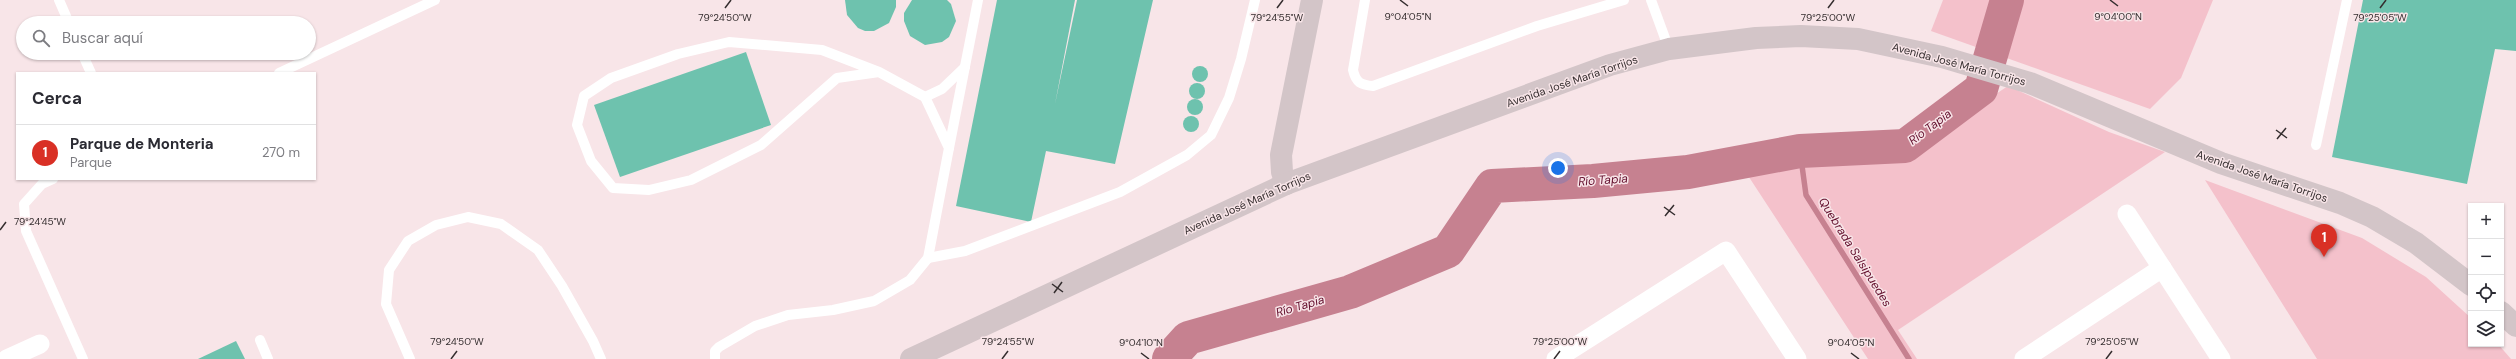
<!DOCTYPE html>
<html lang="es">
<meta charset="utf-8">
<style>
:root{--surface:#fff;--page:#f2f2f3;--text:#2b2b33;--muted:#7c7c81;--line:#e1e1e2;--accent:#d93025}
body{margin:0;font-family:"DM Sans",sans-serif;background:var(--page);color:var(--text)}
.controls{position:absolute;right:12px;bottom:12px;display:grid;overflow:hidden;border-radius:0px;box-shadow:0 1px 3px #0004}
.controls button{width:36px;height:36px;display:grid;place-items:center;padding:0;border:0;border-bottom:1px solid var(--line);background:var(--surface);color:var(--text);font:20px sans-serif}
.you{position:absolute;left:1558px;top:168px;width:14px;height:14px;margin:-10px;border:3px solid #fff;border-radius:50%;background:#1a73e8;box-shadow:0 0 0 6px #1a73e833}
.badge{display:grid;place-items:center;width:26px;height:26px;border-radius:50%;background:var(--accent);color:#fff;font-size:13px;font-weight:700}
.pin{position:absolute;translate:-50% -33px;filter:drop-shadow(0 1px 2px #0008)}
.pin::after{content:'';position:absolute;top:21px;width:14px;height:12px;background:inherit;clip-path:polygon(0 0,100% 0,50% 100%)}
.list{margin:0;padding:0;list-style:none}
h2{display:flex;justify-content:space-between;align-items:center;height:52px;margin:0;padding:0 16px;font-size:17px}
h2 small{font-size:13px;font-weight:400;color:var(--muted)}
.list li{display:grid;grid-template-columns:26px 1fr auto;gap:12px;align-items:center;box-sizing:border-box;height:56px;padding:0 16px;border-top:1px solid var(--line)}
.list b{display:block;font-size:15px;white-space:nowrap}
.list p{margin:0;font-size:13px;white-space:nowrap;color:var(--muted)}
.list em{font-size:13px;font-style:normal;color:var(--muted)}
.icon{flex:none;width:22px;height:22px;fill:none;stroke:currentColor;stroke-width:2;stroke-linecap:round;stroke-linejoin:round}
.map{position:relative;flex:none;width:2516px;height:359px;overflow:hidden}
.search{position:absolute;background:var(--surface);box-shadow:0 1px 3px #0004;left:16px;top:16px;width:300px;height:44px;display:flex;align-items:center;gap:10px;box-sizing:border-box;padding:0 14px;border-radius:22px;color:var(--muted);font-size:15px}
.panel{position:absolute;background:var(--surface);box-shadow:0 1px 3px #0004;left:16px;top:72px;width:300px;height:108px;border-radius:0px}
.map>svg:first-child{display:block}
.green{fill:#f4c1cb}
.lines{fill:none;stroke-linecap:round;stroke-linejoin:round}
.stream{stroke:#c68190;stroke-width:5.5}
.river{stroke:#c68190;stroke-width:34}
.building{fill:#6ec2ae}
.lane{stroke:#fff;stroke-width:10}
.street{stroke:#fff;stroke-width:19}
.secondary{stroke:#d3c5c8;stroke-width:22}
.ticks{fill:none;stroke:#352e2f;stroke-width:1.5}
.labels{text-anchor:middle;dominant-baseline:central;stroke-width:3;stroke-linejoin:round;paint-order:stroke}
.street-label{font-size:11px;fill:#352e2f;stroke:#f8e5e8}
.water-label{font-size:12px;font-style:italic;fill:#630f2d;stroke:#f8e5e8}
.ticks-label{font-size:10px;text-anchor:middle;fill:#352e2f;stroke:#f8e5e8;stroke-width:3;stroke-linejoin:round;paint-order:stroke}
</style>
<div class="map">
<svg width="2516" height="359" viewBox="0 0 2516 359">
<rect width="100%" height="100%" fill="#f8e5e8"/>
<!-- green -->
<g class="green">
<path d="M1943,0h270l-32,78 -31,31 -219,-78z"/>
<path d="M2008,86l101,46 56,20 -267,178 19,29h-49l-123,-188 175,-27z"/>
<path d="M2205,180l157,58 64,39 45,41v26h27l13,15h-194z"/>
</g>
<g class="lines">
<!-- stream -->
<path class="stream" d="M1800,151l6,44 103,164"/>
<!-- river -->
<path class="river" d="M1169,359l19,-21 162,-46 98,-41 44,-65 101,-5 95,-9 112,-21 105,-5 76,-57 26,-89"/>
</g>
<!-- building -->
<g class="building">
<path d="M845,0h51v7l-7,16 -15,8h-9l-7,-3 -11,-13z"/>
<path d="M912,0h35l4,4 5,17 -7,16 -7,5 -17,3 -15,-9 -6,-15v-8z"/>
<path d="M997,0h78l-20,104 22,-104h76l-38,164 -69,-13 -15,71 -75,-16z"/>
<path d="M2363,0h153v51l-21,-2 -28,135 -135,-27z"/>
<path d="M746,52l25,73 -151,52 -26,-72z"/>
<circle cx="1200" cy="74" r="8"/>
<circle cx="1197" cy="91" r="8"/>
<circle cx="1195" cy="107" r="8"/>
<circle cx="1191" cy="124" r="8"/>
<path d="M236,341l9,18h-47z"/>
</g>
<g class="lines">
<!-- lane -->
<g class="lane">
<path d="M59,0l10,23"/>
<path d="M1365,0l-12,70c3,13 8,15 20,16l164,-60 87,-26"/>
<path d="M1651,0l18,49"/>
<path d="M82,53l9,20"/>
<path d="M279,73l156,-73"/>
<path d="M925,97l17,-8 23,-22"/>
<path d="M2316,145l31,-145"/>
<path d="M949,148l29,-148"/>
<path d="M53,179l-11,5 -18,20 2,27 57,128"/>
<path d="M928,258l37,-7 155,-59 67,-37 24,-20 18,-37 12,-39 14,-59"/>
<path d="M260,340l8,19"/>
<path d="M410,359l-24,-55 3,-34 19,-29 28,-16 32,-8 33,7 37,26 24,36 31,55 8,18"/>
<path d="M715,359v-8l4,-4 36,-21 33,-11 45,-5 41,-9 36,-21 18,-22 21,-110 -24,-51 -46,-25 -57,-22 -93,-8 -51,12 -67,24 -27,18 -7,29 14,36 22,27 36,2 42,-10 70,-35 76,-67 42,-6"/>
</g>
<!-- street -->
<g class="street">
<path d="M2127,214l94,145"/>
<path d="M7,359l33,-15"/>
<path d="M1556,359l170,-108 71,108"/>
<path d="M2024,359l138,-91"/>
</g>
<!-- secondary -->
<g class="secondary">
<path d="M1286,184l-4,-12 -1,-17 31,-155"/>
<path d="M2501,312l15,14"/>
<path d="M911,359l375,-175 324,-119 59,-16 87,-11 45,-2 57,3 84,18 88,26 191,80 119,40 32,14 44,26 55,42"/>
</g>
</g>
<!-- ticks -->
<path class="ticks" d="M1400,0l8,6M2110,0l8,6M725,8l6,-8M1277,8l6,-8M1828,8l6,-8M2380,8l6,-8M2276,130l11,8M2277,139l9,-11M1664,207l11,8M1665,216l9,-11M0,230l6,-8M1052,284l11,8M1054,293l8,-11M1141,353l8,6M1851,353l8,6M451,359l6,-8M1002,359l6,-8M1554,359l6,-8M2106,359l6,-8"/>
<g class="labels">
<!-- street labels -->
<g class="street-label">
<text transform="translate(1959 64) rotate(15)">Avenida José María Torrijos</text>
<text transform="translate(1572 81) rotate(-19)">Avenida José María Torrijos</text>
<text transform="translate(2262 176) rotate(19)">Avenida José María Torrijos</text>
<text transform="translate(1247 203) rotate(-24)">Avenida José María Torrijos</text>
</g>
<!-- water labels -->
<g class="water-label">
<text transform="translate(1930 127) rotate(-37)">Río Tapia</text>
<text transform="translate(1603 180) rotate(-4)">Río Tapia</text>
<text transform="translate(1855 252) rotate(58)">Quebrada Salsipuedes</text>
<text transform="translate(1300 306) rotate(-16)">Río Tapia</text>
</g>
</g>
<g class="ticks-label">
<text x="1408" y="20">9°04'05"N</text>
<text x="2118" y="20">9°04'00"N</text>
<text x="725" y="21">79°24'50"W</text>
<text x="1277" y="21">79°24'55"W</text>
<text x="1828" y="21">79°25'00"W</text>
<text x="2380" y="21">79°25'05"W</text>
<text x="40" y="225">79°24'45"W</text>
<text x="457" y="345">79°24'50"W</text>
<text x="1008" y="345">79°24'55"W</text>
<text x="1560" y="345">79°25'00"W</text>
<text x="2112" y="345">79°25'05"W</text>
<text x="1141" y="346">9°04'10"N</text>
<text x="1851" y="346">9°04'05"N</text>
</g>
</svg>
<div class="controls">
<button>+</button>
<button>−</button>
<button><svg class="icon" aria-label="locate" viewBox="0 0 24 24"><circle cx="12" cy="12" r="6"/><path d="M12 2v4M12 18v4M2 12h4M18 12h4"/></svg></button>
<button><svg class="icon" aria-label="layers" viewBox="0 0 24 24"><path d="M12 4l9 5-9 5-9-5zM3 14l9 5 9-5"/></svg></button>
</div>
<div class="you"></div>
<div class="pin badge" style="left:2324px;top:257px">1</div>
<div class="search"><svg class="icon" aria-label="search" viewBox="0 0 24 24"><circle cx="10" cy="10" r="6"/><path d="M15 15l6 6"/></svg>Buscar aquí</div>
<section class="panel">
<h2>Cerca<small></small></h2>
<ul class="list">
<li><span class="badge">1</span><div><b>Parque de Monteria</b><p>Parque</p></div><em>270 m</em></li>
</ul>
</section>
</div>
